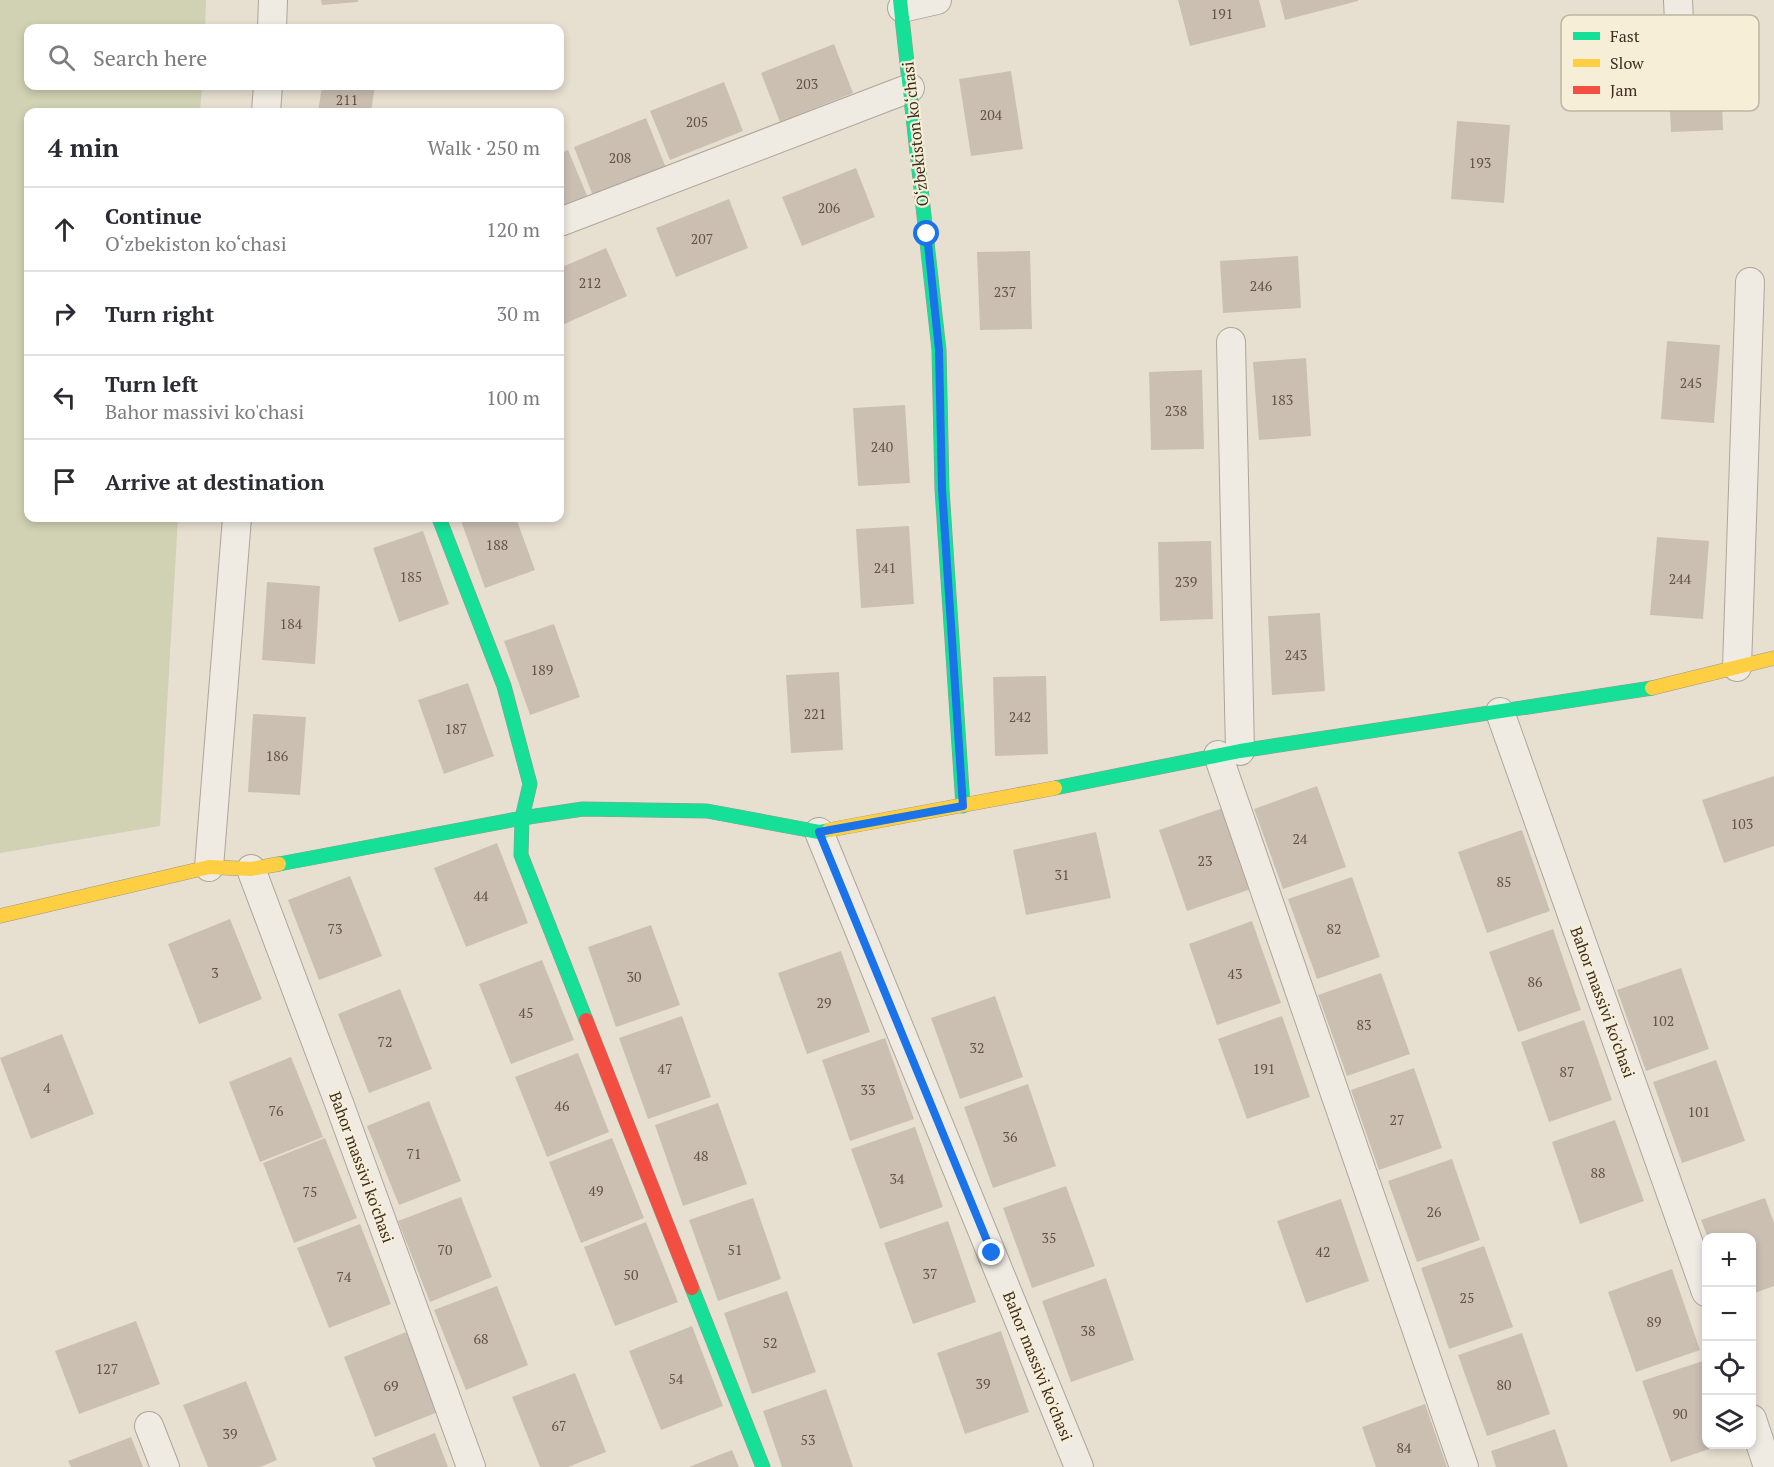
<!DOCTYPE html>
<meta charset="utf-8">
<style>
:root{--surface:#fff;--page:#f2f2f3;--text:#2b2b33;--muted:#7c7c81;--line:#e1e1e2}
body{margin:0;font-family:"PT Serif",serif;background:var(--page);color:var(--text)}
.controls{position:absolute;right:18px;bottom:18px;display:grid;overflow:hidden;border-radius:12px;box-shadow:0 3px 9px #0003}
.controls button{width:54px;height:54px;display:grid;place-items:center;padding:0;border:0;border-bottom:2px solid var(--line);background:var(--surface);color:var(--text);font:30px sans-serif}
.stop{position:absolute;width:18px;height:18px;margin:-14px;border:4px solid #1a73e8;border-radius:50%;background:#fff}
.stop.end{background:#1a73e8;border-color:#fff;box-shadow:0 2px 6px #0008}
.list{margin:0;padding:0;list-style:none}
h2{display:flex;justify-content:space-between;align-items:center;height:78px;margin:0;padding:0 24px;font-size:26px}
h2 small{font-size:20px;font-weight:400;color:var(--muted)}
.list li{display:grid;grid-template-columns:39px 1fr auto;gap:18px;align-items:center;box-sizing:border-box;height:84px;padding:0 24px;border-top:2px solid var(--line)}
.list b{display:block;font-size:22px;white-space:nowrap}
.list p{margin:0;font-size:20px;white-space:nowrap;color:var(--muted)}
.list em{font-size:20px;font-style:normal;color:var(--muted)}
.icon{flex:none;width:33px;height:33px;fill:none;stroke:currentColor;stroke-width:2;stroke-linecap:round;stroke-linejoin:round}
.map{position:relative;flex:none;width:1774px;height:1467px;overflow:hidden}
.search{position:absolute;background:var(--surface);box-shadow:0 3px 9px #0003;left:24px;top:24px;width:540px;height:66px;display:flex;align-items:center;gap:15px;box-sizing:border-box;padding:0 21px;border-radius:12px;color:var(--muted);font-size:22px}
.panel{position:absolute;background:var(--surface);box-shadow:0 3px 9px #0003;left:24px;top:108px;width:540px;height:414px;border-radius:12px}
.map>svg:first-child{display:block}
.cemetery{fill:#d1d1b3}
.building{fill:#cbbfb2}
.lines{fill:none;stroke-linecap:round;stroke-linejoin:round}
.street-casing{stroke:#ada599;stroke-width:30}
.fast-casing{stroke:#9c958a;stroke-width:15}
.slow-casing{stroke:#9c958a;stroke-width:15}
.jam-casing{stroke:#9c958a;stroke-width:15}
.street{stroke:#efebe3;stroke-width:28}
.fast{stroke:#16e098;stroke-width:14}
.slow{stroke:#ffcf43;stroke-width:14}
.jam{stroke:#f24e42;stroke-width:14}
.route{stroke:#1a73e8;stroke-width:8}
.labels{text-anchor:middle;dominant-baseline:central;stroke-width:4.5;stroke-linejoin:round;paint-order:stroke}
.number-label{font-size:14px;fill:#605244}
.street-label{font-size:16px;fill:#3d2e20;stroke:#f7eed8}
.key{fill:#f7eed8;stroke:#bfb4a1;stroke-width:1.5}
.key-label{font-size:16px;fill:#3d2e20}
</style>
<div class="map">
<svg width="1774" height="1467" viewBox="0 0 1774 1467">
<rect width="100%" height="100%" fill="#e7e0d1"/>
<!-- cemetery -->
<path class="cemetery" d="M0,0h206l-1,28h-177v58h174l-2,26h-172v406h150l-18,308 -160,27z"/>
<!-- building -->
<g class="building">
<path d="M321,0h37v2l-36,3z"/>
<path d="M1178,0h81l7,27 -76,19z"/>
<path d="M1280,0h78v1l-73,19z"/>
<path d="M834,44l19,49 -73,29 -19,-49z"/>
<path d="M1720,52l3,78 -52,2 -4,-78z"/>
<path d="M1011,71l12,78 -52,7 -12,-77z"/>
<path d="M724,82l19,49 -73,29 -20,-49z"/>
<path d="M322,86h53l-4,26h-53z"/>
<path d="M646,118l20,50 -73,28 -19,-49z"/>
<path d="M1457,121l53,4 -6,78 -53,-4z"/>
<path d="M568,150l20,48 -28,11v-56z"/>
<path d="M856,168l19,49 -73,29 -20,-49z"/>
<path d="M729,199l19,49 -72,29 -20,-49z"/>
<path d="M606,248l21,48 -67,30v-58z"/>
<path d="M1030,251l2,78 -52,1 -3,-78z"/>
<path d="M1298,256l3,52 -78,5 -3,-52z"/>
<path d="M1667,341l53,4 -6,78 -53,-4z"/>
<path d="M1306,358l5,78 -52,4 -6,-78z"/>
<path d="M1202,370l2,79 -53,1 -2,-78z"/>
<path d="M905,405l5,78 -52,3 -5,-78z"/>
<path d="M460,518h56l19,52 -50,18z"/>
<path d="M909,526l5,78 -53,4 -5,-79z"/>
<path d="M423,531l26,73 -50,18 -26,-74z"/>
<path d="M1657,537l52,4 -6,78 -53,-4z"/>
<path d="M1211,541l2,78 -53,2 -2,-79z"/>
<path d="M267,582l53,4 -5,78 -53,-4z"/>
<path d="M1320,613l5,78 -53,4 -4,-79z"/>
<path d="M554,624l26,73 -50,18 -26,-74z"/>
<path d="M839,672l4,78 -52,3 -5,-78z"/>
<path d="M1046,676l2,78 -53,2 -2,-79z"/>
<path d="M468,683l26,73 -50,18 -26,-74z"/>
<path d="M253,714l53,3 -6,78 -52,-3z"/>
<path d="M1774,776v70l-50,17 -22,-63z"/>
<path d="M1317,786l29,81 -63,22 -29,-80z"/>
<path d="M1223,808l28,81 -64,22 -28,-81z"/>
<path d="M1522,830l28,81 -63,22 -29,-81z"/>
<path d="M1096,832l15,66 -85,17 -13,-65z"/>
<path d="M497,843l31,80 -62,24 -32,-79z"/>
<path d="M350,876l32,80 -63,24 -31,-80z"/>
<path d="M1352,877l28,80 -63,22 -29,-80z"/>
<path d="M230,919l32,80 -63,25 -31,-80z"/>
<path d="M1252,921l29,82 -64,22 -28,-81z"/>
<path d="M651,925l29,80 -64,22 -28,-80z"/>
<path d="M1553,929l28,81 -63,22 -29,-80z"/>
<path d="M841,951l29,81 -63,22 -29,-81z"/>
<path d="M542,960l32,80 -63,24 -32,-80z"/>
<path d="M1681,968l28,81 -63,22 -29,-81z"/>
<path d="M1381,973l29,81 -63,22 -29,-81z"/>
<path d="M400,989l32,80 -63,24 -31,-79z"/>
<path d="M995,996l28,81 -63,22 -29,-81z"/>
<path d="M682,1016l29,81 -63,22 -29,-81z"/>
<path d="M1282,1016l28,81 -63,22 -29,-80z"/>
<path d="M1584,1020l28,80 -63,22 -28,-80z"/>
<path d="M62,1034l32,80 -63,25 -31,-81z"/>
<path d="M885,1038l29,81 -64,22 -28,-81z"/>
<path d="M578,1053l31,79 -62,25 -32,-80z"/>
<path d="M291,1057l32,80 -63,25 -31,-80z"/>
<path d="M1716,1060l29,81 -63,22 -29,-81z"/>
<path d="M1414,1068l28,80 -63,22 -28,-80z"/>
<path d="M1028,1084l28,82 -63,22 -29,-81z"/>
<path d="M429,1101l32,80 -62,24 -32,-79z"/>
<path d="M718,1103l29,81 -64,22 -28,-81z"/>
<path d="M1615,1120l29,81 -64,23 -28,-82z"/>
<path d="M915,1127l28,80 -63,22 -29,-80z"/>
<path d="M325,1138l32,80 -63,25 -31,-80z"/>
<path d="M612,1138l32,80 -63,25 -32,-81z"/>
<path d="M1452,1159l28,81 -63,22 -29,-81z"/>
<path d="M1066,1186l29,80 -63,22 -29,-80z"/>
<path d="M461,1197l31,80 -62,25 -32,-81z"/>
<path d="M753,1198l28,81 -63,22 -29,-81z"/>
<path d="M1765,1198l9,25v63l-22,8v-56h-44l-7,-18z"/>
<path d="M1341,1199l28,82 -63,22 -29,-82z"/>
<path d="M948,1221l28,81 -63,22 -29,-81z"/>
<path d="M646,1222l32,80 -63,24 -31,-79z"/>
<path d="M360,1224l31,80 -62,24 -32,-80z"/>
<path d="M1484,1246l29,81 -64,22 -28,-81z"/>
<path d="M1672,1269l28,81 -64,22 -28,-80z"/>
<path d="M1106,1278l28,82 -63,22 -29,-81z"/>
<path d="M497,1286l31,79 -62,25 -32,-80z"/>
<path d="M787,1291l29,81 -64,22 -28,-81z"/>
<path d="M136,1321l24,63 -81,30 -24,-63z"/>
<path d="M692,1326l31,80 -62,24 -32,-79z"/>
<path d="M1001,1331l28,81 -64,22 -28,-81z"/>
<path d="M406,1332l32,80 -63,25 -31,-80z"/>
<path d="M1522,1333l28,81 -63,22 -29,-81z"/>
<path d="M1706,1360v84l15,1 -50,17 -29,-81z"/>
<path d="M575,1373l31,79 -38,15h-28l-28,-70z"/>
<path d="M246,1381l31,79 -17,7h-52l-25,-62z"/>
<path d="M826,1389l27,78h-71l-19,-56z"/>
<path d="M1425,1404l22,63h-71l-14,-40z"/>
<path d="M1555,1429l13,38h-72l-5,-16z"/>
<path d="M435,1433l13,34h-72l-4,-9z"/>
<path d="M131,1437l12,30h-72l-3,-6z"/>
<path d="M732,1450l7,17h-50z"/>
</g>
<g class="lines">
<!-- street casing -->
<g class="street-casing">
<g id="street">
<path d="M1678,0l1,22"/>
<path d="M902,8l35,-8"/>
<path d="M272,28l1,-28"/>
<path d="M266,112l2,-26"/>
<path d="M560,222l350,-134"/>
<path d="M1231,342l9,409"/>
<path d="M1737,667l13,-385"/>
<path d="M1500,712l206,580"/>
<path d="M1218,755l246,712"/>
<path d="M819,832l260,635"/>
<path d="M209,867l28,-349"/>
<path d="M251,869l88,234 132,364"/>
<path d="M1752,1419l16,48"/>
<path d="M149,1426l16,41"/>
</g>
</g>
<!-- fast casing -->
<g class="fast-casing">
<g id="fast">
<path d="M900,0l39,350 3,139 21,317"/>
<path d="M439,518l65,168 26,98 -8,34 -1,37 65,165"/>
<path d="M1055,788l185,-37 412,-63"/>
<path d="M279,864l243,-46 61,-9 124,2 112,21 10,-2"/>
<path d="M692,1288l71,179"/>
</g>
</g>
<!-- slow casing -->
<g class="slow-casing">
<g id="slow">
<path d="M1652,688l122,-30"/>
<path d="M829,830l226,-42"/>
<path d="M0,916l209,-49 42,2 28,-5"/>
</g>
</g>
<!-- jam casing -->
<g class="jam-casing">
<path id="jam" d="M586,1020l106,268"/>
</g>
<!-- street -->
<use href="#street" class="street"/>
<!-- fast -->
<use href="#fast" class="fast"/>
<!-- slow -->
<use href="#slow" class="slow"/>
<!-- jam -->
<use href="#jam" class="jam"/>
</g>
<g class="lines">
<!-- route -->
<path class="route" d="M927,234l12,116 3,139 21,317 -144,26 173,421"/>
</g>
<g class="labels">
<!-- number labels -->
<g class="number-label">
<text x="1222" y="13">191</text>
<text x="807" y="83">203</text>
<text x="347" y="99">211</text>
<text x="991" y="114">204</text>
<text x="697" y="121">205</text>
<text x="620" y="157">208</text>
<text x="1480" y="162">193</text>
<text x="829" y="207">206</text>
<text x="702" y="238">207</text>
<text x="590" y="282">212</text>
<text x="1261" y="285">246</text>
<text x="1005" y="291">237</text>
<text x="1691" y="382">245</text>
<text x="1282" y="399">183</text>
<text x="1176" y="410">238</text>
<text x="882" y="446">240</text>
<text x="497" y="544">188</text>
<text x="885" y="567">241</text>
<text x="411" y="576">185</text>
<text x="1680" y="578">244</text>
<text x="1186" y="581">239</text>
<text x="291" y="623">184</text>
<text x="1296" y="654">243</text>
<text x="542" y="669">189</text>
<text x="815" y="713">221</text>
<text x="1020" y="716">242</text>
<text x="456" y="728">187</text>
<text x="277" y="755">186</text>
<text x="1742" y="823">103</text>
<text x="1300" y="838">24</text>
<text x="1205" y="860">23</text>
<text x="1062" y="874">31</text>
<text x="1504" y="881">85</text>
<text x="481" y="895">44</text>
<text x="335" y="928">73</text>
<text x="1334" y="928">82</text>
<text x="215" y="972">3</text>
<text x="1235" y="973">43</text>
<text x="634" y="976">30</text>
<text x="1535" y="981">86</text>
<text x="824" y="1002">29</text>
<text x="526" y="1012">45</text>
<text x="1663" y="1020">102</text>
<text x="1364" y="1024">83</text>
<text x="385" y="1041">72</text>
<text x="977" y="1047">32</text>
<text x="665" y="1068">47</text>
<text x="1264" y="1068">191</text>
<text x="1567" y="1071">87</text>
<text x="47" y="1087">4</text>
<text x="868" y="1089">33</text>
<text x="562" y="1105">46</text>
<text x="276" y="1110">76</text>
<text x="1699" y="1111">101</text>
<text x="1397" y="1119">27</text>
<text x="1010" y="1136">36</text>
<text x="414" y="1153">71</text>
<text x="701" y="1155">48</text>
<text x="1598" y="1172">88</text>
<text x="897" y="1178">34</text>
<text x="596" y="1190">49</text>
<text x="310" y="1191">75</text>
<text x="1434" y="1211">26</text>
<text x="1049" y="1237">35</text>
<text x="445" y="1249">70</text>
<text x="735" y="1249">51</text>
<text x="1323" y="1251">42</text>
<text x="930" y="1273">37</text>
<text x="631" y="1274">50</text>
<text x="344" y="1276">74</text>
<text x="1467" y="1297">25</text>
<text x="1654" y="1321">89</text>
<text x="1088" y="1330">38</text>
<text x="481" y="1338">68</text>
<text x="770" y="1342">52</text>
<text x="107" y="1368">127</text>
<text x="676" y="1378">54</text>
<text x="983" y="1383">39</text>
<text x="1504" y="1384">80</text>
<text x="391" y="1385">69</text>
<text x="1680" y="1413">90</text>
<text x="559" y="1425">67</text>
<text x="230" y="1433">39</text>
<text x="808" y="1439">53</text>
<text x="1404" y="1447">84</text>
</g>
<!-- street labels -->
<g class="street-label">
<text transform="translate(915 134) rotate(-96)">O‘zbekiston ko‘chasi</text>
<text transform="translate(1603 1002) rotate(70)">Bahor massivi ko'chasi</text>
<text transform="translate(362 1167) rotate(70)">Bahor massivi ko'chasi</text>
<text transform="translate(1038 1366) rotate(68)">Bahor massivi ko'chasi</text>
</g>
</g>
<!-- legend -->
<rect x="1561" y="15" width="198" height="96" rx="9" class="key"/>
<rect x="1573" y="32" width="27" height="8" fill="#16e098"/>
<rect x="1573" y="59" width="27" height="8" fill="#ffcf43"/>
<rect x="1573" y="86" width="27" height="8" fill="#f24e42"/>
<g class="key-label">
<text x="1610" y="42">Fast</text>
<text x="1610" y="69">Slow</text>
<text x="1610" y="96">Jam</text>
</g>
</svg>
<div class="controls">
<button>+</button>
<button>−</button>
<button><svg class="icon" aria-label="locate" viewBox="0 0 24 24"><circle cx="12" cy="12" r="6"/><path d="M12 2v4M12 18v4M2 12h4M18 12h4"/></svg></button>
<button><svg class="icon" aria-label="layers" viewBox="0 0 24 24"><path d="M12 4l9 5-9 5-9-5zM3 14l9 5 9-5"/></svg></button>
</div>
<div class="stop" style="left:927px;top:234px"></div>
<div class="stop end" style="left:992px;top:1253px"></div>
<div class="search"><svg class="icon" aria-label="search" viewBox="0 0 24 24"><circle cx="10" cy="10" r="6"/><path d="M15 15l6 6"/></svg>Search here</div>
<section class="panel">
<h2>4 min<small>Walk · 250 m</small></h2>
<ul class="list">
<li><svg class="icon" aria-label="ahead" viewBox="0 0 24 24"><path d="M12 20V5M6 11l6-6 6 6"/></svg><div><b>Continue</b><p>O‘zbekiston ko‘chasi</p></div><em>120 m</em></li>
<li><svg class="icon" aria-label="right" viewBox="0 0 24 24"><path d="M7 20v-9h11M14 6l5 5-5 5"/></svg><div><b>Turn right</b></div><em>30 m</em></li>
<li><svg class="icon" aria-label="left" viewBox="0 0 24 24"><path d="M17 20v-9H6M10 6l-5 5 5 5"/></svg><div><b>Turn left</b><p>Bahor massivi ko'chasi</p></div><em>100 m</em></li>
<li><svg class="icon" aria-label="arrive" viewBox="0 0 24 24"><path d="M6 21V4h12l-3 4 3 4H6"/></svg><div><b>Arrive at destination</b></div></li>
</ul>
</section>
</div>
